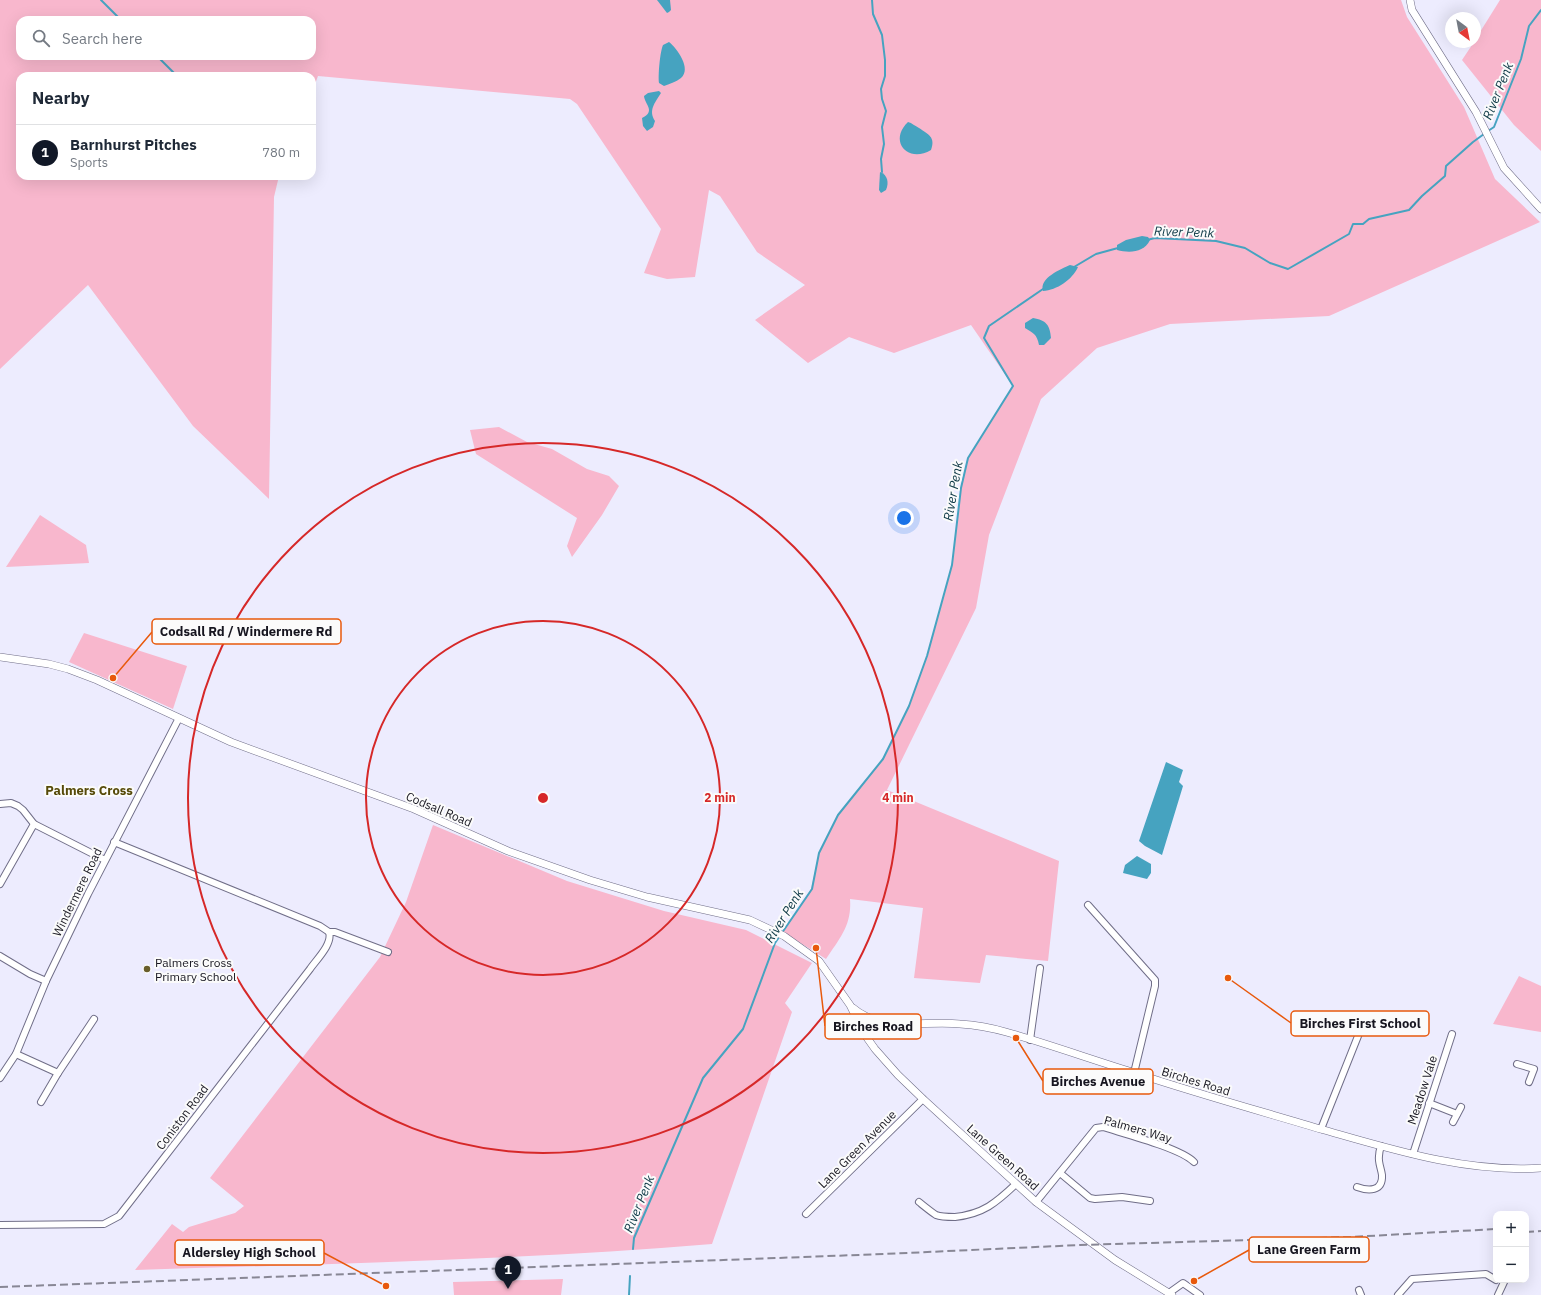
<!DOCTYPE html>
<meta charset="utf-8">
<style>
:root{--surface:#fff;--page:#f6f6f7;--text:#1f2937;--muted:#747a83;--line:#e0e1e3;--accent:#111827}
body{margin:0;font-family:"IBM Plex Sans",sans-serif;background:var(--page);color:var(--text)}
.controls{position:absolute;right:12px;bottom:12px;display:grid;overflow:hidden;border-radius:8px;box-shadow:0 4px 16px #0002}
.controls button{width:36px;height:36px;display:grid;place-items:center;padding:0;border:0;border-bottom:1px solid var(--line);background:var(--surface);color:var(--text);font:20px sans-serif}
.compass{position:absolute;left:1445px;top:12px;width:36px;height:36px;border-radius:50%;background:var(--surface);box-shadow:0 4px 16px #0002;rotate:148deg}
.you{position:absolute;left:904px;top:518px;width:14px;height:14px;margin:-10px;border:3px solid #fff;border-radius:50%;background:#1a73e8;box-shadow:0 0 0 6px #1a73e833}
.badge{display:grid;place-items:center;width:26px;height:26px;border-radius:50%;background:var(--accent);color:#fff;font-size:13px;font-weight:700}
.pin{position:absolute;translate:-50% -33px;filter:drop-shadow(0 1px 2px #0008)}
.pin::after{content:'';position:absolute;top:21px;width:14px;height:12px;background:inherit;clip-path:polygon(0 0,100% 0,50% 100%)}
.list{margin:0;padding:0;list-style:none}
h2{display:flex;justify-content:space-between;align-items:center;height:52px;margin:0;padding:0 16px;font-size:17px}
h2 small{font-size:13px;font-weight:400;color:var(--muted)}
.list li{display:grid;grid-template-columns:26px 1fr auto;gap:12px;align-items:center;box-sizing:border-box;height:56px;padding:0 16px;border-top:1px solid var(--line)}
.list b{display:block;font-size:15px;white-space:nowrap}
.list p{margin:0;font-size:13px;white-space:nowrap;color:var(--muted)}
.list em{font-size:13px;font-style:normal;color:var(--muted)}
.icon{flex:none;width:22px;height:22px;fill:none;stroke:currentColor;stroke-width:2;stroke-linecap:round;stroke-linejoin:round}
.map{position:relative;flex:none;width:1541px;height:1295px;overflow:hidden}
.search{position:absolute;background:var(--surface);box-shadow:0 4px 16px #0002;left:16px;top:16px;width:300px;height:44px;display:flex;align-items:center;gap:10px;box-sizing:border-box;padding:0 14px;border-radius:12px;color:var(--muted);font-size:15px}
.panel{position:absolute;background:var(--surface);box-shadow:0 4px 16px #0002;left:16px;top:72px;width:300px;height:108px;border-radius:12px}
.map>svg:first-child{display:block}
.green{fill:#f8b7cd;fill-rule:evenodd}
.water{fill:#46a3c0}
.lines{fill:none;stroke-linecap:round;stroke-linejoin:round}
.stream{stroke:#46a3c0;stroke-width:2}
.minor-casing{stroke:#706e88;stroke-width:8}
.tertiary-casing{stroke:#706e88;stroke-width:8}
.minor{stroke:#fff;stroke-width:6}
.tertiary{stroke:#fff;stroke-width:7}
.rail{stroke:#888795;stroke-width:2;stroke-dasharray:8 4;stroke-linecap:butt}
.ring{fill:none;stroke:#d62828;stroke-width:2}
.poi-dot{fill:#695e2b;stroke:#fbfbfb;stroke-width:1.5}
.labels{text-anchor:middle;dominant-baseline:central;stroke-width:4;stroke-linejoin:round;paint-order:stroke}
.street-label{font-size:12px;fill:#171620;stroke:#fbfbfb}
.poi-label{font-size:12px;fill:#171620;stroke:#fbfbfb;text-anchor:start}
.water-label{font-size:13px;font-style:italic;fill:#0d3845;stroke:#fbfbfb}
.neighbourhood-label{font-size:13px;font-weight:bold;fill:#564a09;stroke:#fbfbfb}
.centre{fill:#d62828;stroke:#fbfbfb;stroke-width:2}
.ring-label{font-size:12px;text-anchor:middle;font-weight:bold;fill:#d62828;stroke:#fbfbfb;stroke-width:4;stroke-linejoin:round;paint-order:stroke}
.leader{fill:none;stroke:#e8590c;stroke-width:1.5}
.callout-dot{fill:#e8590c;stroke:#fbfbfb;stroke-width:1.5}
.callout{fill:#fbfbfb;stroke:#e8590c;stroke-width:1.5}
.callout-label{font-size:13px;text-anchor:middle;font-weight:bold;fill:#171620}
</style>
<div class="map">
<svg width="1541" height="1295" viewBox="0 0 1541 1295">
<rect width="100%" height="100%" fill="#edecfe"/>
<!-- green -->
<g class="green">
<path d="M0,0h1401l6,17 57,90 31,72 45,43 -211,94 -159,8 -73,24 -56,51 -52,136 -13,73 -89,182 172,71 -11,100 -62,-6 -6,28 -66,-5 9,-70 -73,-9c2,26 -10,39 -24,60l-43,-27 28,-43 8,-36 19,-38 45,-56 26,-53 18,-50 25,-91 9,-77 7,-30 45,-72 -42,-61 -77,28 -45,-16 -41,26 -53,-43 50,-35 -48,-33 -37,-56 -11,-6 -14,87 -28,2 -23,-6 17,-44 -84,-125 -7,-5 -252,-23 -6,16v-16h-292v100h259l-5,21 -5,302 -76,-73 -105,-141 -88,84zM20,20h292v36h-292z"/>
<path d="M1500,0h41v151l-27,-26 -52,-65 12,-18h1v-2z"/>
<path d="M499,427l28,15 25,7 35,20 22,7 10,10 -17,29 -30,42 -5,-11 10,-28 -101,-64 -6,-24z"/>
<path d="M40,515l46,30 3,18 -83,4z"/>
<path d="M84,633l103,33 -14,43 -104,-47z"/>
<path d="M433,825l134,56 97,30 82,19 66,33 -27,40 7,9 -80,232c-192,16 -385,20 -577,26l37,-46 11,8 6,-5 46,-14 9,-7 -34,-28 170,-221 26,-55z"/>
<path d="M1519,976l22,10v46l-48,-8z"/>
<path d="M563,1279l-2,16h-107l-1,-13z"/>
</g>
<!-- water -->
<g class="water">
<path d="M657,0h13l1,10 -2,2 -2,1z"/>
<path d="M669,42c8,6 23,27 12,36 -5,4 -12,6 -17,8l-5,-3c-1,-8 1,-31 4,-38z"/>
<path d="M659,91l2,2c-6,10 -13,17 -6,28l-2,6 -6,4 -4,-5 -1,-8c14,-7 3,-13 2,-22l4,-3z"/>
<path d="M908,122c4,1 7,4 11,6 9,6 17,9 12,22 -23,14 -43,-9 -23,-28z"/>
<path d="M880,172c8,3 9,11 6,18l-5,3 -2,-3z"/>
<path d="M1142,236l6,1 2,3c-6,13 -21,13 -33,10v-5l9,-5z"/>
<path d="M1070,265l8,2c-6,13 -21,23 -35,24 -4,-13 18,-22 27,-26z"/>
<path d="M1033,318c13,2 17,7 18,20l-7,7h-5c-2,-11 -6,-12 -14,-17v-5z"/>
<path d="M1166,762l17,8 -4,12 4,4 -21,69 -17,-9 -6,-5z"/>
<path d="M1137,856l14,8v9l-4,6 -24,-6 2,-8z"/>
</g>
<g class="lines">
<!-- stream -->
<g class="stream">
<path d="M101,0l20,20"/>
<path d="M872,0l1,14 9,21 3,25v16l-4,13 1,10 4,12 -4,16 2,17 -3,15 1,13"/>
<path d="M157,56l20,20"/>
<path d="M1488,131l6,-4 27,-68 8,-33 12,-16"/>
<path d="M1147,240l8,-2 61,3 29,7 25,15 18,6 61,-35 4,-10h10l6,-5 40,-9 13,-14 23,-20 1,-10 27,-24 11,-8"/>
<path d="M1074,267l22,-13 22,-6"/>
<path d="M633,1249l1,-11 69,-160 40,-49 32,-86 37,-54 7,-36 19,-38 45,-56 26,-53 18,-50 25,-91 9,-77 7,-30 45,-72 -29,-48 5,-12 54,-37"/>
<path d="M629,1295l1,-19"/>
</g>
<!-- minor casing -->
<g class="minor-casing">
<g id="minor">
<path d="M0,804l11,-1 7,3 5,4 11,14 71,36"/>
<path d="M114,842l206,84 9,6h6l53,20"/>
<path d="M0,884l34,-60"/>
<path d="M1088,905l67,75v6l-21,87"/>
<path d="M0,956l30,18 16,7"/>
<path d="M1030,1040l10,-72"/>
<path d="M16,1054l42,19"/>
<path d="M1517,1064l17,5 -5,13"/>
<path d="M0,1078l16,-24 30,-73 42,-87 91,-176"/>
<path d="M41,1102l17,-29 36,-54"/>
<path d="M1429,1103l28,11"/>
<path d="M1453,1122l8,-15"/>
<path d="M1321,1129l45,-113"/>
<path d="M1413,1154l39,-120"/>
<path d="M1060,1173l30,25 5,1 27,-2 28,4"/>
<path d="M1357,1187c11,4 26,5 25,-12 -1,-7 -4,-13 -3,-19 0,-3 1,-7 2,-10"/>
<path d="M919,1202c5,4 11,9 17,13 5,2 13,2 19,2 28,-3 41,-14 61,-33"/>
<path d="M1036,1202l60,-74 7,-1c22,7 77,21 91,35"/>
<path d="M806,1214l117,-115"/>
<path d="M0,1225l104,-1 15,-8 191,-247c6,-9 23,-25 19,-37"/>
<path d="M1359,1290l2,5"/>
<path d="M1169,1293l14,-10 17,12"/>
<path d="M1398,1295l14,-16 74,-5 10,6"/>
<path d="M1498,1295l7,-15"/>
</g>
</g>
<!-- tertiary casing -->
<g class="tertiary-casing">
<g id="tertiary">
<path d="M1410,0l2,10 64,102 28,56 37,41"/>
<path d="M0,657l49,7 19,5 29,11 134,62 183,67 94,42 82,29 57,17 103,23 34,16 35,25 31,44 15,30 10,14 23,26 25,24 113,103 79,58 57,35"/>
<path d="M853,1008c29,25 72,12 107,16 15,1 32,4 46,8 42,12 84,27 126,40 63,21 128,39 192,58 70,20 143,43 217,38"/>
</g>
</g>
<!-- minor -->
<use href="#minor" class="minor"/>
<!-- tertiary -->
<use href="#tertiary" class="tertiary"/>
<!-- rail -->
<g class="rail">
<path d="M1526,1232l15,-1"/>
<path d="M0,1287l884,-33 196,-9 271,-8 145,-8"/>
</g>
</g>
<!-- distance rings -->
<g class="ring">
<circle cx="543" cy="798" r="177"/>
<circle cx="543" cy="798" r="355"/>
</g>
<!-- markers -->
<circle class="poi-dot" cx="147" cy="969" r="4"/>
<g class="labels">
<!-- street labels -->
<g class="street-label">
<text transform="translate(439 809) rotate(23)">Codsall Road</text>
<text transform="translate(77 892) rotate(-64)">Windermere Road</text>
<text transform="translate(1196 1081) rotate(17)">Birches Road</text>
<text transform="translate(1422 1090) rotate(-72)">Meadow Vale</text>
<text transform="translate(182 1117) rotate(-53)">Coniston Road</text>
<text transform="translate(1138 1129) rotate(16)">Palmers Way</text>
<text transform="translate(857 1149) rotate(-45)">Lane Green Avenue</text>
<text transform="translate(1003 1157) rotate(42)">Lane Green Road</text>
</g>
<!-- poi labels -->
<g class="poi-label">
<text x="155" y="962">Palmers Cross<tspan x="155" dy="14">Primary School</tspan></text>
</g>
<!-- water labels -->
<g class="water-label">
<text transform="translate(1498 91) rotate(-68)">River Penk</text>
<text transform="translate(1184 232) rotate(2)">River Penk</text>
<text transform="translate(953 491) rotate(-80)">River Penk</text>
<text transform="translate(784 916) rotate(-58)">River Penk</text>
<text transform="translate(639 1204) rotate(-68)">River Penk</text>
</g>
<!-- neighbourhood labels -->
<g class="neighbourhood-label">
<text x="89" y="790">Palmers Cross</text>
</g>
</g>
<circle cx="543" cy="798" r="6" class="centre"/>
<g class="ring-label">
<text x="720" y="802">2 min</text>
<text x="898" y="802">4 min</text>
</g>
<!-- callouts -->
<path class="leader" d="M113 678L152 632M1228 978L1291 1023M816 948L825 1026M1016 1038L1043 1081M1194 1281L1249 1250M386 1286L324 1253"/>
<g class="callout-dot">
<circle cx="113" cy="678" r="4"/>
<circle cx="1228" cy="978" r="4"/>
<circle cx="816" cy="948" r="4"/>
<circle cx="1016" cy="1038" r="4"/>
<circle cx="1194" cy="1281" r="4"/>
<circle cx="386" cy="1286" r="4"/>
</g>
<g class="callout">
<rect x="152" y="619" width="189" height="25" rx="4"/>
<rect x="1291" y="1011" width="138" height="25" rx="4"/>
<rect x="825" y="1014" width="96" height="25" rx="4"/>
<rect x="1043" y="1069" width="110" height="25" rx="4"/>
<rect x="1249" y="1237" width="120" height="25" rx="4"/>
<rect x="175" y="1240" width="149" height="25" rx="4"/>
</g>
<g class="callout-label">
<text x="246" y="636">Codsall Rd / Windermere Rd</text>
<text x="1360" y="1028">Birches First School</text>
<text x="873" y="1031">Birches Road</text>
<text x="1098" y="1086">Birches Avenue</text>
<text x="1309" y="1254">Lane Green Farm</text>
<text x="249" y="1257">Aldersley High School</text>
</g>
</svg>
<div class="controls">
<button>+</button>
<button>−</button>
</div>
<svg class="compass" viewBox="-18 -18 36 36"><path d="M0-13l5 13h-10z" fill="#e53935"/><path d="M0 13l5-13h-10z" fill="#747a83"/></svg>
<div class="you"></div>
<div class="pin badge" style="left:508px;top:1289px">1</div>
<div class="search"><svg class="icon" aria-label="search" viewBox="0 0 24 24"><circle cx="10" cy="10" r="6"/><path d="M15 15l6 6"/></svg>Search here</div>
<section class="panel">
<h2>Nearby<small></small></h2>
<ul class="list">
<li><span class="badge">1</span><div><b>Barnhurst Pitches</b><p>Sports</p></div><em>780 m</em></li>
</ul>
</section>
</div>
